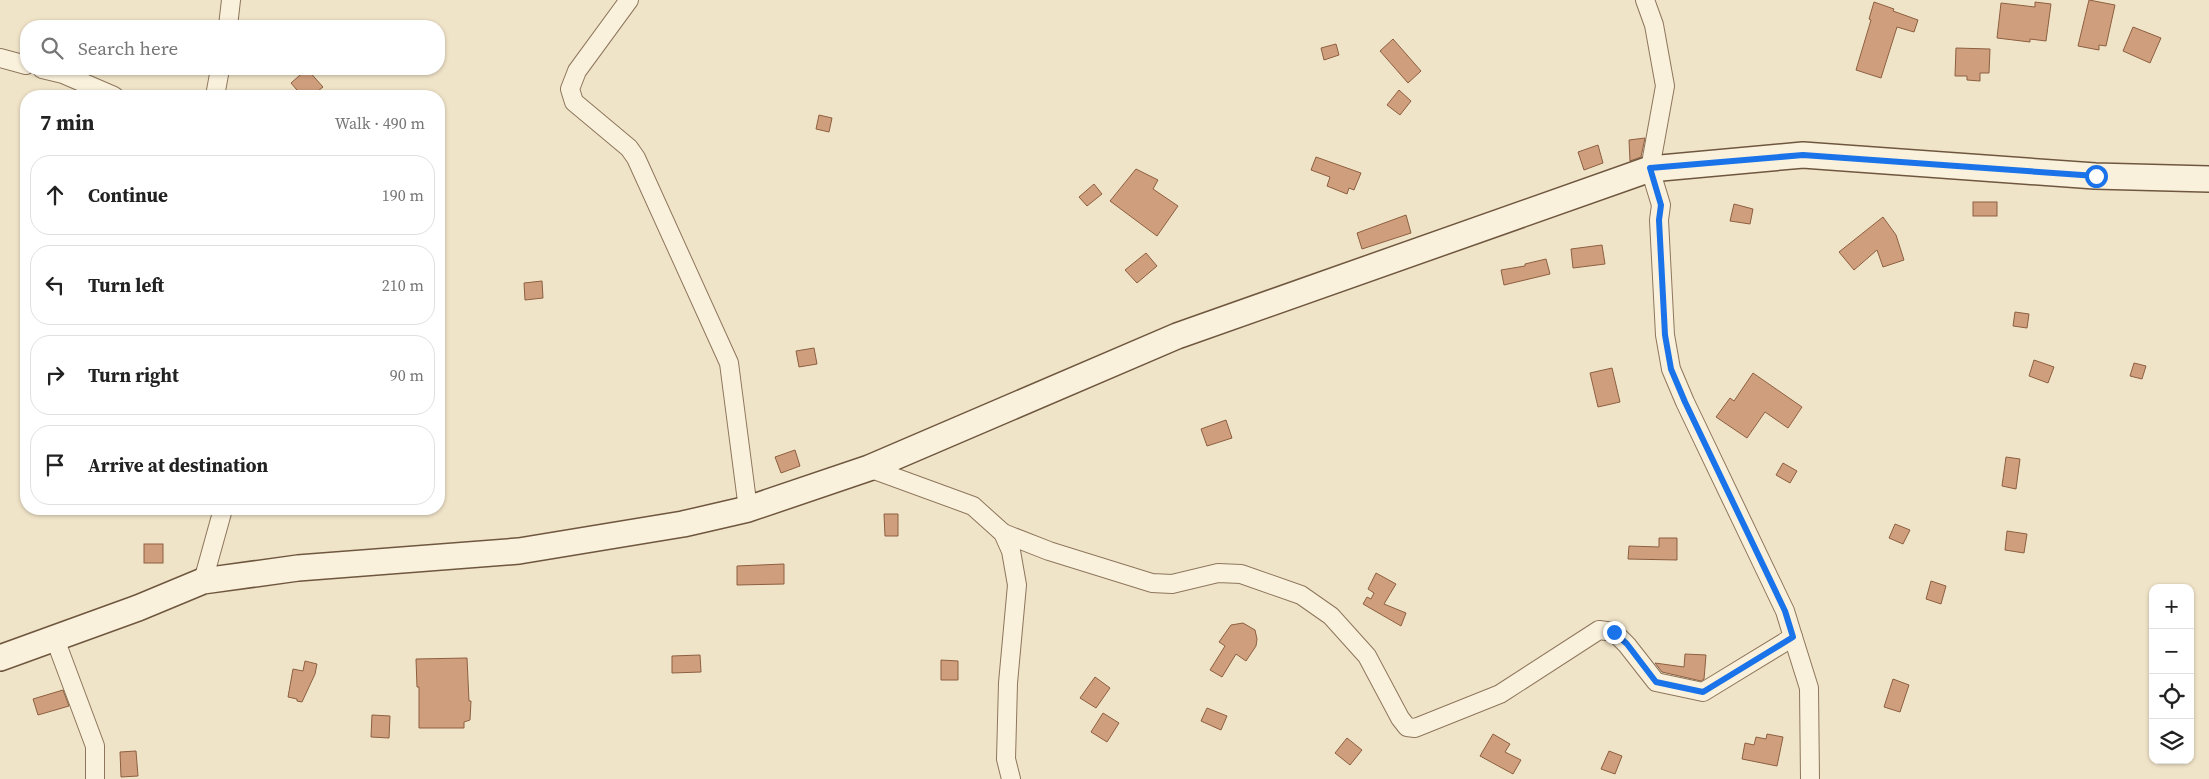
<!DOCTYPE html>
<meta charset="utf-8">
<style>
:root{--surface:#fff;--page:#f2f2f2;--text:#222;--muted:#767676;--line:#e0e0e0}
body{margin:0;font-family:"Source Serif 4",serif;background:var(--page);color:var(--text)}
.controls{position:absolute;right:15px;bottom:15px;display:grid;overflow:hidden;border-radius:10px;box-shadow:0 1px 4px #0004}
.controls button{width:45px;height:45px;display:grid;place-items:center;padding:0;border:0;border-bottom:1px solid var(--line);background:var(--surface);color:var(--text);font:25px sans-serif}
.stop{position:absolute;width:15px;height:15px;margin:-11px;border:4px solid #1a73e8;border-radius:50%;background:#fff}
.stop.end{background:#1a73e8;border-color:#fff;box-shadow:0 1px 5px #0008}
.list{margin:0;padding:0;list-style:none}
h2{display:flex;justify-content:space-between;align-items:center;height:65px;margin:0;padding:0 20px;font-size:21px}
h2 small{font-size:16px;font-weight:400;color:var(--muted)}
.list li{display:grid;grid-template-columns:32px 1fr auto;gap:15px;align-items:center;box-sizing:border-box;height:80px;margin:0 10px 10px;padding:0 10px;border:1px solid var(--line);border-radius:20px}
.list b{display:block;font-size:19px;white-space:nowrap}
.list em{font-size:16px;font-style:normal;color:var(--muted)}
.icon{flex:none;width:28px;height:28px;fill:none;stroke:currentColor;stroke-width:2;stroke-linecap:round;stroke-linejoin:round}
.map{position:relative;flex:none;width:2209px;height:779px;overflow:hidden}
.search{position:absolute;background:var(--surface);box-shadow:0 1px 4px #0004;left:20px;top:20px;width:425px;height:55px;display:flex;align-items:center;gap:12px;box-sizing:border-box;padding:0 18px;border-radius:20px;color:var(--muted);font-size:19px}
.panel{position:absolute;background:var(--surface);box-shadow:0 1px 4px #0004;left:20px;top:90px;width:425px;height:425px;border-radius:20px}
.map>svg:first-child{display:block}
.building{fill:#cf9f7d;stroke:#8d5f41}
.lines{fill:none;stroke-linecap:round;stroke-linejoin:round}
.street-casing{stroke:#8d765c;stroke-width:20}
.secondary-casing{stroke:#6f573f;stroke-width:28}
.street{stroke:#faf1dc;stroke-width:18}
.secondary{stroke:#faf1dc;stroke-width:25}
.route{stroke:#1a73e8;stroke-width:6}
</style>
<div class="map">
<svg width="2209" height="779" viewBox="0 0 2209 779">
<rect width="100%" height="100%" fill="#f0e4c8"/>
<!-- building -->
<g class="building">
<path d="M2089,0l26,5 -9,41 -7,-1v5l-21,-4z"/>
<path d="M1874,2l20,7 -1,2 25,9 -4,12 -17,-5 -16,51 -25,-8 15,-50 -2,-1z"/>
<path d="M2035,2l16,2 -5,37 -16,-2v3l-33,-4 4,-35 34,4z"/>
<path d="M2133,27l28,11 -11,25 -27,-12z"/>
<path d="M1393,39l28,32 -13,12 -28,-32z"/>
<path d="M1336,44l3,11 -15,5 -3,-12z"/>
<path d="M1956,48l34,1 -1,24h-9v8l-13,-1v-4h-12z"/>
<path d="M307,69l16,18 -11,9h-10l-11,-13z"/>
<path d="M1399,90l12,11 -11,14 -13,-10z"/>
<path d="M819,115l13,3 -3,14 -13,-3z"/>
<path d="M1645,138l-4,19 -11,4 -1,-21z"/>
<path d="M1598,145l5,18 -19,7 -6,-18z"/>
<path d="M1316,157l45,16 -7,17 -5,-2 -2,6 -20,-8 3,-9 -19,-7z"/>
<path d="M1136,169l22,11 -5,9 25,17 -21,30 -47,-35z"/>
<path d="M1094,184l8,10 -15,12 -8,-9z"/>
<rect x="1973" y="202" width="24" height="14"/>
<path d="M1734,204l19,5 -3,15 -20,-3z"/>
<path d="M1406,215l5,18 -49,16 -5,-16z"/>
<path d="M1883,217l13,18 8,25 -21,7 -6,-17 -23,20 -15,-18z"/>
<path d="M1602,245l3,19 -32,4 -2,-19z"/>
<path d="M1146,253l11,13 -20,17 -12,-13z"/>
<path d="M1546,259l4,15 -46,11 -3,-15 24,-4v-2z"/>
<path d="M542,281l1,17 -18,2 -1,-17z"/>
<path d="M2015,312l14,2 -2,14 -14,-2z"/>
<path d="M814,348l3,16 -18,3 -3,-16z"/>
<path d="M2034,360l20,7 -6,16 -19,-7z"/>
<path d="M2134,363l12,3 -4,13 -12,-3z"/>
<path d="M1612,368l8,34 -22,5 -8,-34z"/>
<path d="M1753,373l49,34 -14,21 -23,-16 -18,26 -31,-21 14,-19 4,3z"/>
<path d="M1226,420l6,18 -25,8 -6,-17z"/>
<path d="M795,450l5,16 -19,7 -6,-16z"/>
<path d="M2006,457l14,2 -4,30 -14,-3z"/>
<path d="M1783,463l14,8 -7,12 -14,-8z"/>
<path d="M884,514h14v22h-13z"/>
<path d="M1895,524l15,6 -7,14 -14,-6z"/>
<path d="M2007,531l20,3 -3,19 -19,-3z"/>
<path d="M1659,538h18v22l-49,-1 1,-13 30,1z"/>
<rect x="144" y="544" width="19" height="19"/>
<path d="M784,564v20l-47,1v-19z"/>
<path d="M1376,573l20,11 -12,20 22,9 -5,13 -38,-22 4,-7 4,2 3,-6 -6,-4z"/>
<path d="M1931,581l15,5 -5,18 -15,-5z"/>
<path d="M1243,623l12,7 2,9 -1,7 -10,15 -10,-7 -14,23 -12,-7 15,-24 -6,-4 12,-17z"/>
<path d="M1685,654l21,1 -2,24 -3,2 -39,-9 -7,-9 29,4z"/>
<path d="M700,655l1,17 -29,1v-17z"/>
<path d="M467,658l2,43h2l-1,19 -6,2v6h-45v-41h-2l-1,-28z"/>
<path d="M941,660l17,1v19h-17z"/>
<path d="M305,661l12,3 -2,10 -13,28 -5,-1v-2l-9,-2 5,-28 10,2z"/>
<path d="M1095,677l15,11 -14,20 -16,-10z"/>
<path d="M1893,679l16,6 -9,27 -16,-5z"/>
<path d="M63,690l6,16 -31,9 -5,-16z"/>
<path d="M1207,708l20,8 -6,14 -20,-9z"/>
<path d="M1103,713l16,10 -12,19 -16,-10z"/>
<path d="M372,715l18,1 -1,22 -18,-1z"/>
<path d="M1493,734l17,10 -5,8 16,8 -8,14 -33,-18z"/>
<path d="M1767,734l16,3 -6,29 -35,-7 3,-16 9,2 2,-8 10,2z"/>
<path d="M1347,738l15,12 -12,15 -15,-12z"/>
<path d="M136,751l2,25 -17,1 -1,-25z"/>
<path d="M1609,751l13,5 -7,18 -14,-5z"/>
</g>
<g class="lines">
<!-- street casing -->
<g class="street-casing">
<g id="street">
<path d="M629,0l-52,71 -7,18 4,13 55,46 7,10 93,205 19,146"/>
<path d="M1645,0l9,25 11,61 -15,83 11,36 -2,15 6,115 6,34 14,33 100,209 8,26 16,51 1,91"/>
<path d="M228,26l3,-26"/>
<path d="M0,58l26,7"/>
<path d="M42,69l21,5 51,22"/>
<path d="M215,96l5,-27"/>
<path d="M869,468l104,38 30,27 8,18 6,34 -9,98 -2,76 5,20"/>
<path d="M1003,533l46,18 103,32 20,1 46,-11 23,1 60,21 30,21 36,40 33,62 7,9 8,1 85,-34 99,-64 15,2 13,13 29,37 47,10 90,-55"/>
<path d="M203,581l20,-72"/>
<path d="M55,639l40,107v33"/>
</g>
</g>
<!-- secondary casing -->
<g class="secondary-casing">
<path id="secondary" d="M0,658l138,-50 65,-27 95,-13 221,-17 164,-27 65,-15 121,-41 308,-132 473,-167 153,-14 292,21 114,3"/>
</g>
<!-- street -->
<use href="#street" class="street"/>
<!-- secondary -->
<use href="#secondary" class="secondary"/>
</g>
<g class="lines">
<!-- route -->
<path class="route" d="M1614,632l13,12 29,38 47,10 90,-55 -8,-26 -100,-209 -14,-33 -6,-34 -6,-115 2,-15 -11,-37 153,-13 293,21"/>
</g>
</svg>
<div class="controls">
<button>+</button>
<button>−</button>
<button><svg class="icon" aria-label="locate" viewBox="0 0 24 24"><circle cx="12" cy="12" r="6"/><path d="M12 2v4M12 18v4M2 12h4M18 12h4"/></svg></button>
<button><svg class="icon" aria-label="layers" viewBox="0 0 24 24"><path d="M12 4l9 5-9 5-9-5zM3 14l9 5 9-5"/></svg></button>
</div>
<div class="stop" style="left:2096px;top:176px"></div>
<div class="stop end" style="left:1614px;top:632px"></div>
<div class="search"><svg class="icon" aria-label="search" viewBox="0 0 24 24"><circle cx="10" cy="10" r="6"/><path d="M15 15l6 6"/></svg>Search here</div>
<section class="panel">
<h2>7 min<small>Walk · 490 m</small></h2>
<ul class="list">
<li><svg class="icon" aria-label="ahead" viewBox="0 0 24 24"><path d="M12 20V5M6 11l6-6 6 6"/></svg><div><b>Continue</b></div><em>190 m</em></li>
<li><svg class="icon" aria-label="left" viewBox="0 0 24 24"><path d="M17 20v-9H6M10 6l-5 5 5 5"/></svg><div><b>Turn left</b></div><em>210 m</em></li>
<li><svg class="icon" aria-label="right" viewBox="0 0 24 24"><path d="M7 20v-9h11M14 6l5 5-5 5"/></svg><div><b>Turn right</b></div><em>90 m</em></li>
<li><svg class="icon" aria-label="arrive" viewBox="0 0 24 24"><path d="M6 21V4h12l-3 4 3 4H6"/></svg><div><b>Arrive at destination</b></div></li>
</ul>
</section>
</div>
